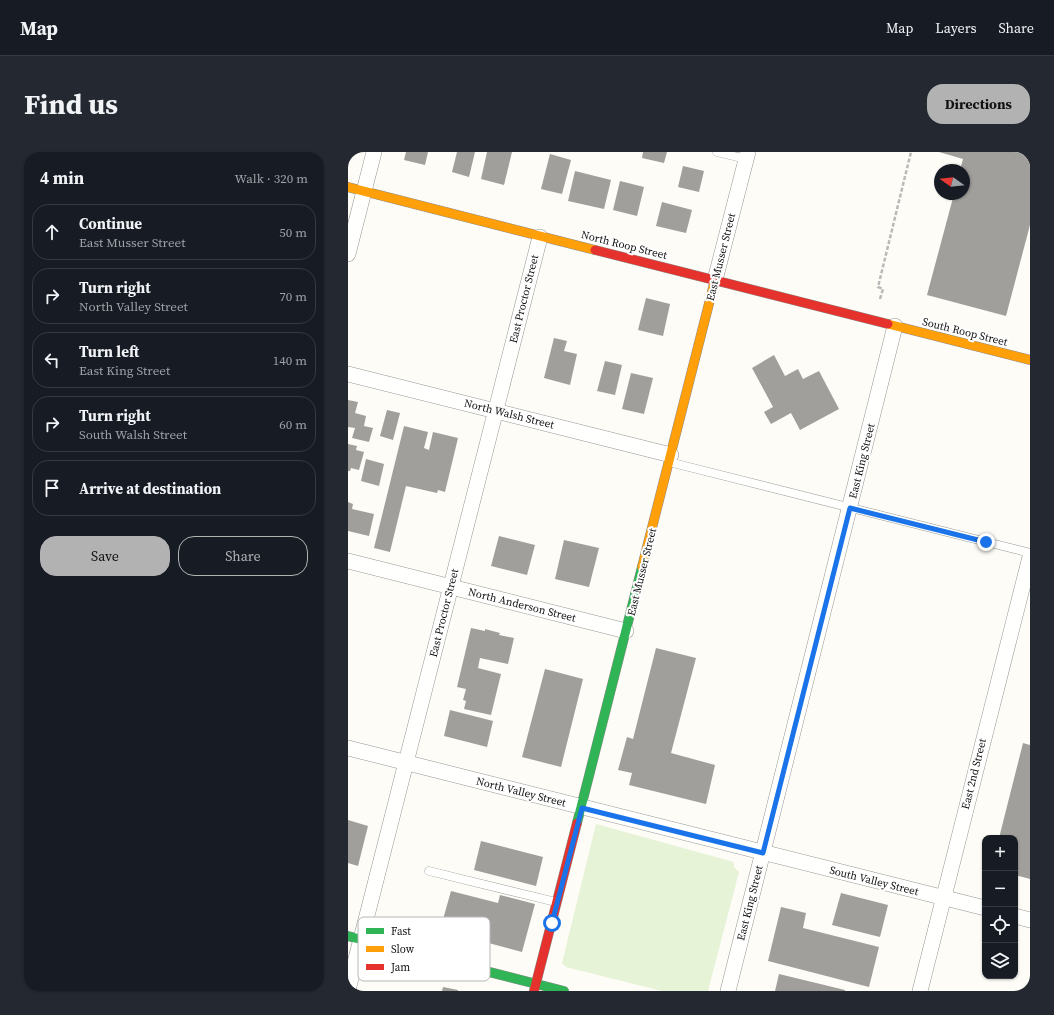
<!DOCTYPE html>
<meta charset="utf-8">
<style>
:root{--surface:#171b24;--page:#242831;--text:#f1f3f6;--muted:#9ea1a6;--line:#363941;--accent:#b2b2b3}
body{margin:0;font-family:"Source Serif 4",serif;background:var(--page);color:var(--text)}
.controls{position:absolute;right:12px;bottom:12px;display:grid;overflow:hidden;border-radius:8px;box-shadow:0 1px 3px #0004}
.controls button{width:36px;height:36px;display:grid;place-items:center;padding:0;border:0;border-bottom:1px solid var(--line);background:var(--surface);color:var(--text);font:20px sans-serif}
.compass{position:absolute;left:586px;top:12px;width:36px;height:36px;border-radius:50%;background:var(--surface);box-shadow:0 1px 3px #0004;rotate:284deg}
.stop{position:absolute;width:12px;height:12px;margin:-9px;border:3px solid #1a73e8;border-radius:50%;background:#fff}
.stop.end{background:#1a73e8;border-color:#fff;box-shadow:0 1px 4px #0008}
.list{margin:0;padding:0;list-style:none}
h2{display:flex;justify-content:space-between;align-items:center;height:52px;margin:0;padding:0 16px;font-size:17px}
h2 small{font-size:13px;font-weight:400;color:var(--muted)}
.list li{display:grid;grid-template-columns:26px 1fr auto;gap:12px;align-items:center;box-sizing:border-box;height:56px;margin:0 8px 8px;padding:0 8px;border:1px solid var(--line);border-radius:16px}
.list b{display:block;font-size:15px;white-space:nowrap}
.list p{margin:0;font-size:13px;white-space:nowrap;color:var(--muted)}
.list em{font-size:13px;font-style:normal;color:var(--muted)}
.actions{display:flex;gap:8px;padding:12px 16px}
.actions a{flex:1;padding:9px 0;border:1px solid var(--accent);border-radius:16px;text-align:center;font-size:14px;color:var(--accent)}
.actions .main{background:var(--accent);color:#111}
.icon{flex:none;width:22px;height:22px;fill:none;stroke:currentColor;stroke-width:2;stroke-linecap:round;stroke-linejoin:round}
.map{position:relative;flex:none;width:682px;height:839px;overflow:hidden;border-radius:16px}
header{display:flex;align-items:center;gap:24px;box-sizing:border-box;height:56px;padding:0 20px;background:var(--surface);border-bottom:1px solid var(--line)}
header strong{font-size:19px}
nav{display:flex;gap:22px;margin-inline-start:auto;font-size:14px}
.intro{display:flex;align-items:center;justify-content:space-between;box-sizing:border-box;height:96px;padding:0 24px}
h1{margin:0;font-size:28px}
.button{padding:10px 18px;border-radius:16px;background:var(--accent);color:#111;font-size:14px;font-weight:700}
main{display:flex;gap:24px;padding:0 24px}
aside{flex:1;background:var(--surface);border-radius:16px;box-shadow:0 1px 3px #0004}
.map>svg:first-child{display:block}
.green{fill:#e7f3d7}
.building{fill:#a19f9c}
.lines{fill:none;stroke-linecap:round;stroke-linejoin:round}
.lane-casing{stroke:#979795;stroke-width:9}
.street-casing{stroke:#979795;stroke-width:16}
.fast-casing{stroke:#8e8d8b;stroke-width:10}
.slow-casing{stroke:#8e8d8b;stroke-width:10}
.jam-casing{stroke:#8e8d8b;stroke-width:10}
.path{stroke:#b9b9b8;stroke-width:2.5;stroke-dasharray:4 2;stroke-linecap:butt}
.lane{stroke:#fffffe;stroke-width:8}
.street{stroke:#fffffe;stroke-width:15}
.fast{stroke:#30b455;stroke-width:9}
.slow{stroke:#ff9f0a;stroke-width:9}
.jam{stroke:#e5322d;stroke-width:9}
.route{stroke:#1a73e8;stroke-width:5}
.labels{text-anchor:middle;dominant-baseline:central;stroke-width:4;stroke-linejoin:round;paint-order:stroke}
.street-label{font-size:11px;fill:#111;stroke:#fff}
.key{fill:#fff;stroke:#b8b8b8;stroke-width:1}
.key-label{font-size:11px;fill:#111}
</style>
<header>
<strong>Map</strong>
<nav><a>Map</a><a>Layers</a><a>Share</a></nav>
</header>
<div class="intro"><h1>Find us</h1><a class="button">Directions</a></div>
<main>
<aside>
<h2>4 min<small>Walk · 320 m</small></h2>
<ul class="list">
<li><svg class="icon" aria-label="ahead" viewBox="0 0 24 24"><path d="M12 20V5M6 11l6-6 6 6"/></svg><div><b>Continue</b><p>East Musser Street</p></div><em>50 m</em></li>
<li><svg class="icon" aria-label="right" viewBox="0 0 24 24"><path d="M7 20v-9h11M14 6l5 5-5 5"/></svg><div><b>Turn right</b><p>North Valley Street</p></div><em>70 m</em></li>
<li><svg class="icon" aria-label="left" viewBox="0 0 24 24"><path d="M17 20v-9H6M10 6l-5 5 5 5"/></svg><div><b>Turn left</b><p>East King Street</p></div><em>140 m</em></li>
<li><svg class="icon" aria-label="right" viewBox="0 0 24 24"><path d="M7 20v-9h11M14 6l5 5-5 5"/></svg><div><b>Turn right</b><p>South Walsh Street</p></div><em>60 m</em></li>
<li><svg class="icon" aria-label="arrive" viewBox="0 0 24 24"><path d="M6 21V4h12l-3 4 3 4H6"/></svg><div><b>Arrive at destination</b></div></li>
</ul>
<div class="actions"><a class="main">Save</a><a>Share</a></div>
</aside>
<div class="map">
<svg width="682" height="839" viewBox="0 0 682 839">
<rect width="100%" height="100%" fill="#fdfcf7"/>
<!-- green -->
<path class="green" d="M248,672l138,38v5l5,5 -31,119h-46l-96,-24 -4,-4z"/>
<!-- building -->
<g class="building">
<path d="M58,0h22l-3,13 -21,-5z"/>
<path d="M109,0h18l-6,25 -17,-5z"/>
<path d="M139,0h25l-8,33 -23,-6z"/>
<path d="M295,0h24l-3,11 -22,-5z"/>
<path d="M591,0h91v73l-24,91 -79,-21 27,-101h10v-24h-4l3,-11z"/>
<path d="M202,2l21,6 -9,34 -21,-5z"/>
<path d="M335,14l21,5 -5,21 -21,-5z"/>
<path d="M227,19l36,9 -7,29 -36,-8z"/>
<path d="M272,29l24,6 -7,29 -24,-6z"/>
<path d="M314,50l30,8 -6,23 -30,-7z"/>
<path d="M298,146l24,6 -7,32 -25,-6z"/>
<path d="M206,186l13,3 -3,10 13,3 -7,31 -26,-7z"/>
<path d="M426,203l11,21 13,-7 5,10 16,-8 20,38 -39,21 -9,-17 -20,11 -7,-12 9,-5 -21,-39z"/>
<path d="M257,209l17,4 -7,30 -18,-4z"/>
<path d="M283,221l22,5 -9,36 -22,-5z"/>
<path d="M0,248l10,2 -3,11 11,3 -2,10 9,2 -4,14 -17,-4 3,-10 -7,-1z"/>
<path d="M39,258l13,3 -7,27 -13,-4z"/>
<path d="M56,274l24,6 -4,16 5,2 4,-18 25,6 -13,54 -7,-2 -1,3 -31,-7 -16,66 -16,-4z"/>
<path d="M0,292l9,2 -1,4 8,2 -5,18 -8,-2 -1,3h-2z"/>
<path d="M18,307l18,5 -5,22 -18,-5z"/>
<path d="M0,350l5,2 -1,5 22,5 -5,22 -21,-5z"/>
<path d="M151,384l36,9 -8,30 -36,-9z"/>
<path d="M216,388l35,8 -10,39 -34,-8z"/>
<path d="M123,476l14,3v-2l15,4 -1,2 15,3 -6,26 -28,-6 -2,10 23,6 -10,41 -27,-6 2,-8 -3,-1 3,-11 -9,-2z"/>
<path d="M308,496l40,10 -25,95 44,12 -9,39 -77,-19 3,-12 -14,-3 9,-33 6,2z"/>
<path d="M197,517l38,10 -22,88 -39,-10z"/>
<path d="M102,558l43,11 -6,26 -43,-11z"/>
<path d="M675,591l7,2v134l-15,-4v-37h-16z"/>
<path d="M0,668l20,6 -10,40 -10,-3z"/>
<path d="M133,689l62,16 -7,29 -62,-16z"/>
<path d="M103,739l47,12 2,-8 35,9 -13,48 -82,-22z"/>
<path d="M493,741l47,12 -8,32 -48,-12z"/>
<path d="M433,755l25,6 -3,15 76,19 -10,40 -101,-26z"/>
<path d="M431,822l66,16v1h-70z"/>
<path d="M95,835l15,3v1h-16z"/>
</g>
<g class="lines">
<!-- lane casing -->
<g class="lane-casing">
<g id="lane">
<path d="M369,0l29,7"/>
<path d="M321,310l361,91"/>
<path d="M81,719l127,31"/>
</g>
</g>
<!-- street casing -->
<g class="street-casing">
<g id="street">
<path d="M0,102l26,-102"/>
<path d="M367,128l33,-128"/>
<path d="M0,222l323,81"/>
<path d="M0,409l278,70"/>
<path d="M0,596l637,160"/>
<path d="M667,764l15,4"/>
<path d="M0,838l192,-753"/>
<path d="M380,839l167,-665"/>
<path d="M572,839l110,-434"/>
</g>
</g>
<!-- fast casing -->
<g class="fast-casing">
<g id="fast">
<path d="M229,671l65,-256"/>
<path d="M0,784l216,55"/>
</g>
</g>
<!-- slow casing -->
<g class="slow-casing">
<g id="slow">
<path d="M0,35l247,63"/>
<path d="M540,172l142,36"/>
<path d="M294,415l73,-287"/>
</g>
</g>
<!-- jam casing -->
<g class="jam-casing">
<g id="jam">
<path d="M247,98l293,74"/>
<path d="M186,839l43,-168"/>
</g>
</g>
<!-- path -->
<path class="path" d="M532,147l3,-10 -5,-2 33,-135"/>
<!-- lane -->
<use href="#lane" class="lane"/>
<!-- street -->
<use href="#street" class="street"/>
<!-- fast -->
<use href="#fast" class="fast"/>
<!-- slow -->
<use href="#slow" class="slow"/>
<!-- jam -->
<use href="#jam" class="jam"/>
</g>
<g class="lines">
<!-- route -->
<path class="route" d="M204,771l30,-115 181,45 87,-345 136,34"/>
</g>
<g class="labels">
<!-- street labels -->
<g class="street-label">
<text transform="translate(276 93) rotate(14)">North Roop Street</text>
<text transform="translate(373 105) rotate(-76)">East Musser Street</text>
<text transform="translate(176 147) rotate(-76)">East Proctor Street</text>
<text transform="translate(617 180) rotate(14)">South Roop Street</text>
<text transform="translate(161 262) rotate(14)">North Walsh Street</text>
<text transform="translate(514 309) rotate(-76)">East King Street</text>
<text transform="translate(294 420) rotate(-76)">East Musser Street</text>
<text transform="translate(174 453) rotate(14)">North Anderson Street</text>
<text transform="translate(96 461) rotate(-76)">East Proctor Street</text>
<text transform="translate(626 622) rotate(-76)">East 2nd Street</text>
<text transform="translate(173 640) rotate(14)">North Valley Street</text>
<text transform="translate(526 729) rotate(14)">South Valley Street</text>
<text transform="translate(402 751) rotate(-76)">East King Street</text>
</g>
</g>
<!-- legend -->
<rect x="10" y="765" width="132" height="64" rx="6" class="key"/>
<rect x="18" y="776" width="18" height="6" fill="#30b455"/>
<rect x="18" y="794" width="18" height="6" fill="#ff9f0a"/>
<rect x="18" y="812" width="18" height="6" fill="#e5322d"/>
<g class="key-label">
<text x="43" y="783">Fast</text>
<text x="43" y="801">Slow</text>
<text x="43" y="819">Jam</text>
</g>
</svg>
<div class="controls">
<button>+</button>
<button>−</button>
<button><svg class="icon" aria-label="locate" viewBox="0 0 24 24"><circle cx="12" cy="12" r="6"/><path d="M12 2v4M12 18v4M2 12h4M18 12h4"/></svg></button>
<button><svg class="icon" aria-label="layers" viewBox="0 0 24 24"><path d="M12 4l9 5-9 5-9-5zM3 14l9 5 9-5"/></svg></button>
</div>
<svg class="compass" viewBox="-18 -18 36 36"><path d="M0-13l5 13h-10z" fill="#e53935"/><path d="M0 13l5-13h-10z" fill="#9ea1a6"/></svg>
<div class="stop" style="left:204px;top:771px"></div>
<div class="stop end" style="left:638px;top:390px"></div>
</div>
</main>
